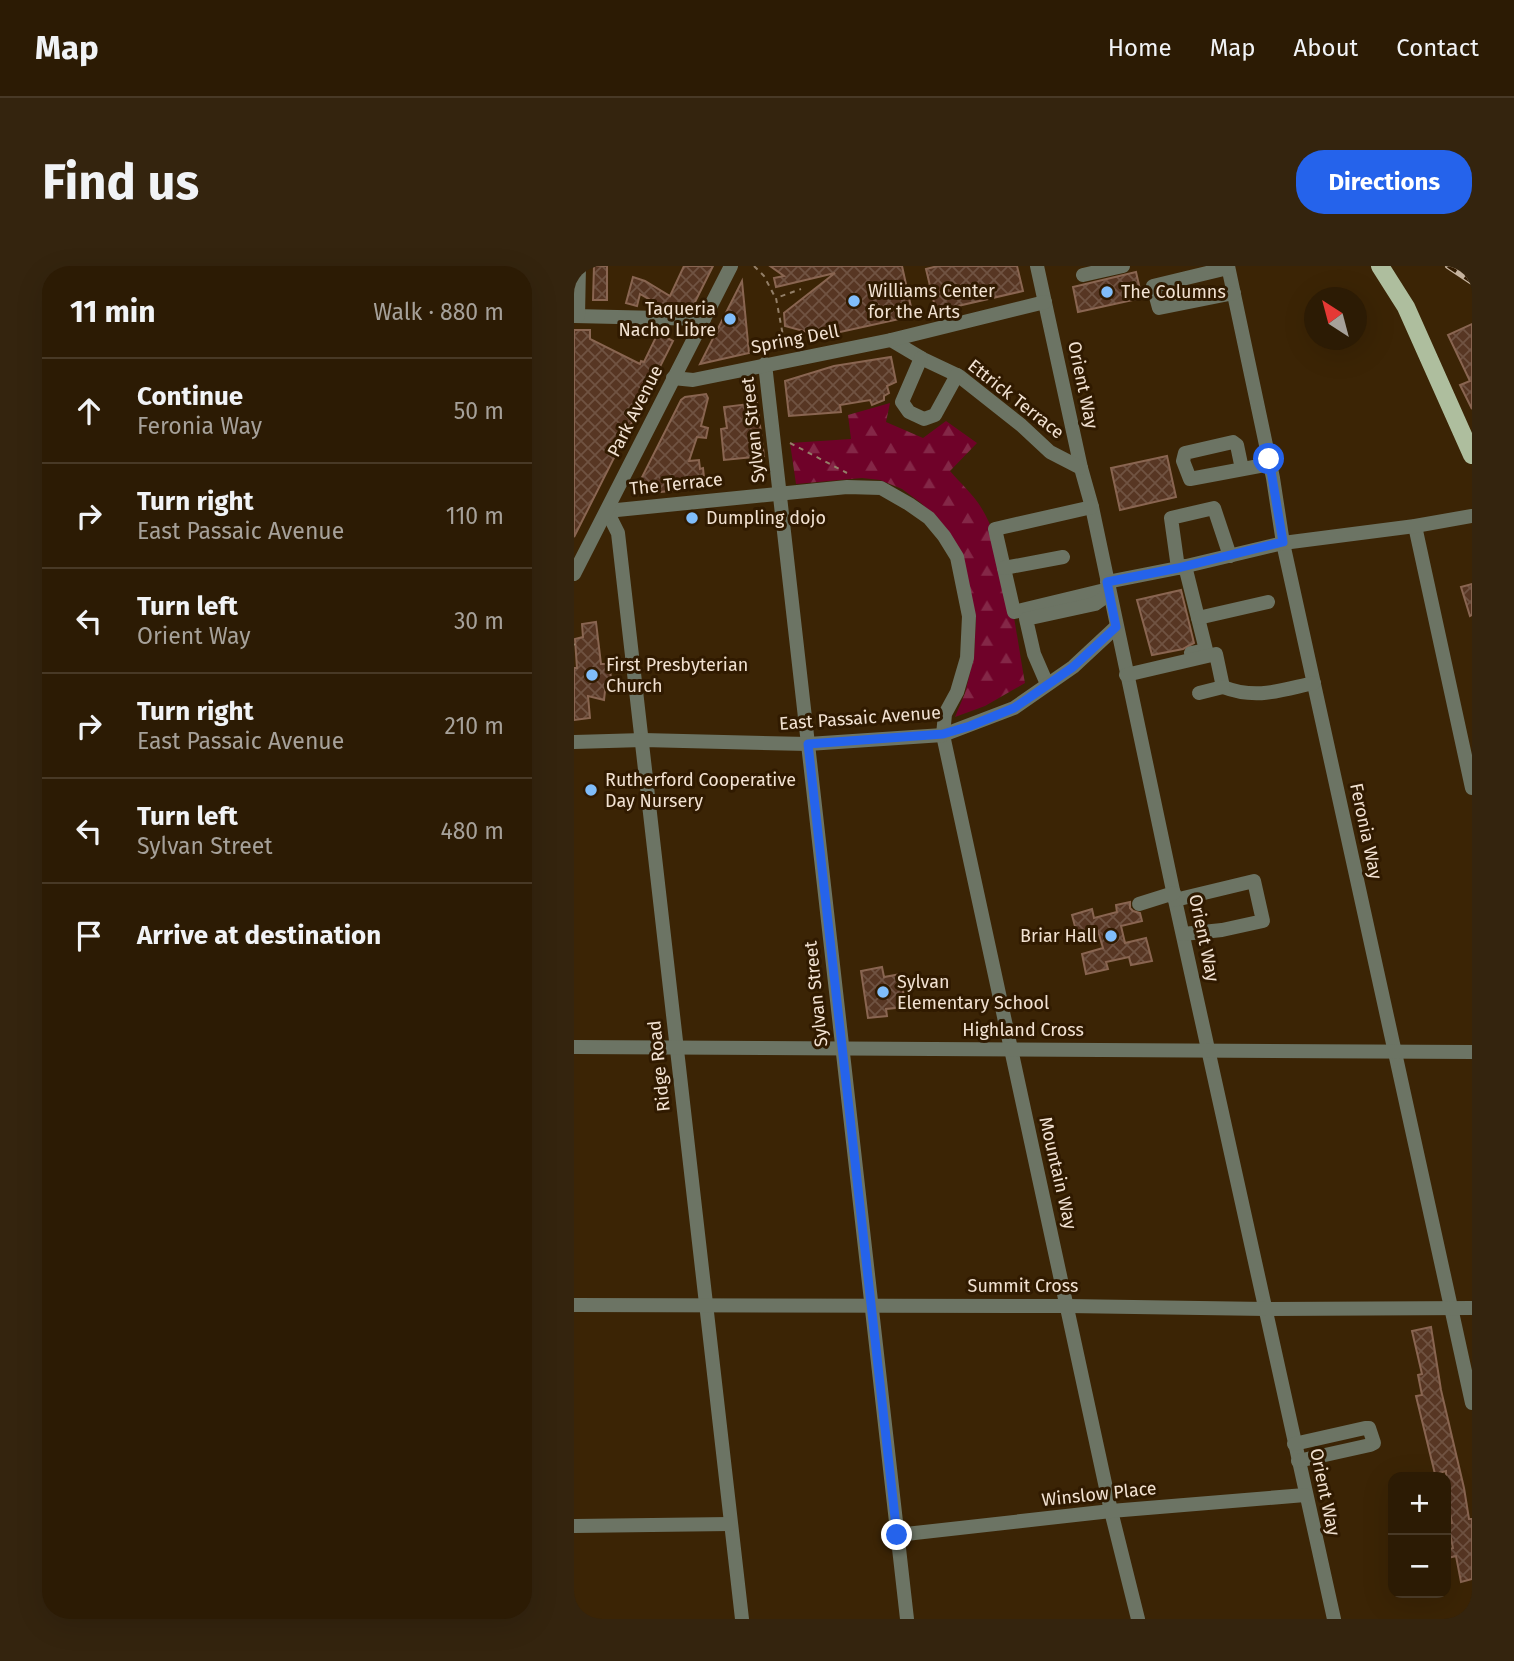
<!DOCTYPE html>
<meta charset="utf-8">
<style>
:root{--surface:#2c1b04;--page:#34240e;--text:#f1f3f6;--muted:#a6a19a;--line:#483926;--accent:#2563eb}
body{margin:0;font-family:"Fira Sans",sans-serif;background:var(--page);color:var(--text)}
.controls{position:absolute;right:21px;bottom:21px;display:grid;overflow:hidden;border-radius:14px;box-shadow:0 7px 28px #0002}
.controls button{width:63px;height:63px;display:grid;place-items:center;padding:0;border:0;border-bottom:2px solid var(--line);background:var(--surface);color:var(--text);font:35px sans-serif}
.compass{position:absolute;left:730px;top:21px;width:63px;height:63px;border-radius:50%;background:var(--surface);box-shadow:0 7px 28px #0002;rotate:324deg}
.stop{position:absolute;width:21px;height:21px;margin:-16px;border:5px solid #2563eb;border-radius:50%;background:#fff}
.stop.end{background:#2563eb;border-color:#fff;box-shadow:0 2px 7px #0008}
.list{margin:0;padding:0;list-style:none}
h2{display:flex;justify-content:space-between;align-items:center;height:91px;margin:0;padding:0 28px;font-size:30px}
h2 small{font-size:23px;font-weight:400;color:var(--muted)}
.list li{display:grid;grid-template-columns:46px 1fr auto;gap:21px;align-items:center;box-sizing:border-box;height:105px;padding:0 28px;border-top:2px solid var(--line)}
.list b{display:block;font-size:26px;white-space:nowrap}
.list p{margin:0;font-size:23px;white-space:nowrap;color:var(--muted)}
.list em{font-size:23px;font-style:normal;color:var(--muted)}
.icon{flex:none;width:38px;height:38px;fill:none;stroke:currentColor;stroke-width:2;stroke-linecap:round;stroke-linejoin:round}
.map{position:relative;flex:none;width:898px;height:1353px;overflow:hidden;border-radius:28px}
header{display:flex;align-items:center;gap:42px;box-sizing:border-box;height:98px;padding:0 35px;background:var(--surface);border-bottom:2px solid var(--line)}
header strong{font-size:33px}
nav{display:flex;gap:38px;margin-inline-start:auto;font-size:24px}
.intro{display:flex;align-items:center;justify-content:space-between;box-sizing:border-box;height:168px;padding:0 42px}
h1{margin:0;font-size:49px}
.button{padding:18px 32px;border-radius:28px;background:var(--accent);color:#fff;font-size:24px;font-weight:700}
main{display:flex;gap:42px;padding:0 42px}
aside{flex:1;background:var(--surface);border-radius:28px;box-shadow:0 7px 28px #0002}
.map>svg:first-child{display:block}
.forest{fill:url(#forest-firs)}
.building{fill:url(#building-cross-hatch);stroke:#896551;stroke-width:2}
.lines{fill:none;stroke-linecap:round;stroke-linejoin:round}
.path{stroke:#937f68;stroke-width:2;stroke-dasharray:5 5;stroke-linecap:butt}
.minor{stroke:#6c7464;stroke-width:14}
.major{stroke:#aebe9e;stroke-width:18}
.rail-casing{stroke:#c4b29e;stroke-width:6}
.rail{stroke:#301a00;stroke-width:3.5;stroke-dasharray:10;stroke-linecap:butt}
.route{stroke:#2563eb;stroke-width:9}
.poi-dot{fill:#80bdfa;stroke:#301a00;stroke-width:2.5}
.labels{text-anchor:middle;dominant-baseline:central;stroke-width:6;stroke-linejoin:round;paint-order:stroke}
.poi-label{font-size:18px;fill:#f2e2d2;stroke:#301a00;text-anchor:start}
.street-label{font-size:18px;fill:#f2e2d2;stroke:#301a00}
</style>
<header>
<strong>Map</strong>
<nav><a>Home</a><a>Map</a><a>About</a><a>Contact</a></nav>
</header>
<div class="intro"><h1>Find us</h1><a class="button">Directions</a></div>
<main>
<aside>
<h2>11 min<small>Walk · 880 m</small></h2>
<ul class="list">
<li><svg class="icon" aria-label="ahead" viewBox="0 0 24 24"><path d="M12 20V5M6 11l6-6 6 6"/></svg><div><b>Continue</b><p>Feronia Way</p></div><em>50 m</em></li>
<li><svg class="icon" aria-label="right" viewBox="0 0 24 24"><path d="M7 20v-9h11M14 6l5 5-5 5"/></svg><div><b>Turn right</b><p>East Passaic Avenue</p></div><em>110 m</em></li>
<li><svg class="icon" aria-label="left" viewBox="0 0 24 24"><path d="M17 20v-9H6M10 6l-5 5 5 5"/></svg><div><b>Turn left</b><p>Orient Way</p></div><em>30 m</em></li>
<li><svg class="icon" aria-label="right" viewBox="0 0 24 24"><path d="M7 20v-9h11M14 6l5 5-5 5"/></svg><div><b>Turn right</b><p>East Passaic Avenue</p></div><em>210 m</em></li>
<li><svg class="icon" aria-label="left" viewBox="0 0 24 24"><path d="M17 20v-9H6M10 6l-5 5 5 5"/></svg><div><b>Turn left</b><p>Sylvan Street</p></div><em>480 m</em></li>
<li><svg class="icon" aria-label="arrive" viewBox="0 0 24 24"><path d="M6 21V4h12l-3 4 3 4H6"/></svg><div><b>Arrive at destination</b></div></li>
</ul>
</aside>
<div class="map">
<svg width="898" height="1353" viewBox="0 0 898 1353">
<defs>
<pattern id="forest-firs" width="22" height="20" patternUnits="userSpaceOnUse" patternTransform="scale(1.75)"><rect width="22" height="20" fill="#6f0229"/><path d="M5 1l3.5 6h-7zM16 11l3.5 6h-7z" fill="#842747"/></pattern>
<pattern id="building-cross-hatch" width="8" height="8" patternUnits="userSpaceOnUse" patternTransform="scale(1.75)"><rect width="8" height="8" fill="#573623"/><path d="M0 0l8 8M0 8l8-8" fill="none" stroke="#705342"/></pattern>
</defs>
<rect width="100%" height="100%" fill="#3b2405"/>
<!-- forest -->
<path class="forest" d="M316,137l-4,19 37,16 23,-17 31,22 -27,28c10,12 24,24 32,38 25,41 34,125 43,174l-40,23 -30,11 10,-24 9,-36 2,-40 -37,-96 -18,-18 -19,-14 -22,-9 -18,-2 -66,6 -6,-41 61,-4 -3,-24z"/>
<!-- building -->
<g class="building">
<path d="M20,0h13v34h-14z"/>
<path d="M110,0h29l-21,42 -33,-3 -19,-11 -3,12 -11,-3 7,-26 12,4 25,15z"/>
<path d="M196,0h132l11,50 -91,20 -37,-10 -1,-13 51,-40 -59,14 -2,-9 10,-2z"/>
<path d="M364,0h79l6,25 -87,20 -10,-42z"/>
<path d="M562,6l6,26 -64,14 -5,-25z"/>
<path d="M168,15l7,72 -49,11z"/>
<path d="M898,58v85l-12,-24 10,-4 -22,-46z"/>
<path d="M0,64h16v9l50,25 1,-3 3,1 14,-29 15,8 -99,196z"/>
<path d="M317,91l5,25 -9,4 2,7 -5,3v4l-12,5 -2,-5 -30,5 1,7 -52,4 -4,-35 49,-15z"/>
<path d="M132,128l2,4 -7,28 7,2 -2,10 -9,-1 -8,24 10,-1 1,9 3,-1 2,19 -72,8 48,-95 4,-3z"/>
<path d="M183,137l7,53 -40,4 -3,-31 6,-1 -3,-21z"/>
<path d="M593,190l9,41 -56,13 -9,-42z"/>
<path d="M898,318v31l-2,1 -9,-29z"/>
<path d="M607,324l13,53 -11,6 -31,6 -15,-55z"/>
<path d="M22,356l5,42h9l1,18h-5l-2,18 -16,-4 2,22 -16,2v-52h3l-2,-29 8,-2 -1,-13z"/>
<path d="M556,636v6l3,3 7,2 2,8 -21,5 4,17 21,-5 6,23 -21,4 -2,-8 -23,5 2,7 -22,5 -4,-20 21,-6 -5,-17 -21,3 -5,-19 20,-6 2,9 23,-6 -1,-7z"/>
<path d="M308,701l2,10 17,-3 4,33 -19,2 1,7 -19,2 -7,-47z"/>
<path d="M857,1061l10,63 23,98 5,31h3v60l-11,3 -5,-26 -8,2 -2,-8 7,-2 -5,-24 4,-1 -6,-28v-24l-11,3 -19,-78 6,-1 -4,-20 4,-1 -10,-43z"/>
</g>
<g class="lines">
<!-- path -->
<g class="path">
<path d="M180,0l10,10 11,21"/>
<path d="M203,84l7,-9 -8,-43 25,-9"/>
<path d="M216,177l57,30"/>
<path d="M0,378l1,1"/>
</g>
<!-- minor -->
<g class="minor">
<path d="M463,0l44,202 11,39 83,393 159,719"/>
<path d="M654,0l45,212 10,65 189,860"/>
<path d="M654,2l-75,18 6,22 75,-15"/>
<path d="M509,9l40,-9"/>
<path d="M0,50l130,3"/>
<path d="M4,50l1,-50"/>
<path d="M317,74l32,19 36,17 62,49 29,27 31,16"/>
<path d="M347,92l-19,44 7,10 15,7 11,-4 22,-40"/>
<path d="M191,98l142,1255"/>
<path d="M99,112l20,2 198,-40 154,-38"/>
<path d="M668,203l-5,-24 -4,-3 -48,11 -2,8 7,18 80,-15"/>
<path d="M518,241l-97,22 19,83 95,-23"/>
<path d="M33,245l240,-24 34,1 28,16 20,14 15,18 13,21 12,59 -2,42 -10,34 -12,22 -2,21 168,776 27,108"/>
<path d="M33,245l11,22 124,1086"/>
<path d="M841,260l57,262"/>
<path d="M611,300l21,84 -15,3"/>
<path d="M430,302l59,-11"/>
<path d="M604,302l-7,-50 43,-10 16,48"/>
<path d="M0,308l157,-308"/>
<path d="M533,316l71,-14 105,-25 132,-17 57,-10"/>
<path d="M624,352l70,-16"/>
<path d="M552,409l90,-21 7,33c34,13 58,3 91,-4"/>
<path d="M473,418l-13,-30 -8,-35 69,-15 14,-10"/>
<path d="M625,427l24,-6"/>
<path d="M0,476l69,-2 165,4 135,-9 71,-27 59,-41 43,-40"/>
<path d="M601,634l79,-19 9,40 -41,9 -39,4"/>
<path d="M565,638l35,-11"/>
<path d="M0,781l898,5"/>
<path d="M0,1039l494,1 198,3 206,-1"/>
<path d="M720,1178l71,-16h4l5,15 -4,2 -72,16"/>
<path d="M0,1260l156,-2"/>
<path d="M323,1269l214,-24 194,-16"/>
</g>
<!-- major -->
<path class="major" d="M806,0l26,41 66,148"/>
<!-- rail casing -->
<g class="rail-casing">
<path id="rail" d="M874,0l24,16"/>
</g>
<!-- rail -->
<use href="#rail" class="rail"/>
</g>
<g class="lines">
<!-- route -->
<path class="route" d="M323,1269l-89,-791 135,-10 27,-8 44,-18 19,-13 40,-28 43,-40 -9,-45 71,-14 105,-26 -14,-83"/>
</g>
<!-- markers -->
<g class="poi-dot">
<circle cx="533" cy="26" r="7"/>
<circle cx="280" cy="35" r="7"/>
<circle cx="156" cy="53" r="7"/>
<circle cx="118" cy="252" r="7"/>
<circle cx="18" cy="409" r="7"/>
<circle cx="17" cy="524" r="7"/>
<circle cx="537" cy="670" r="7"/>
<circle cx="309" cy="726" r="7"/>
</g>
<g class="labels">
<!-- poi labels -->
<g class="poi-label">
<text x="294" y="25">Williams Center<tspan x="294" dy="21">for the Arts</tspan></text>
<text x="547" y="26">The Columns</text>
<text x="142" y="43" text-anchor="end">Taqueria<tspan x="142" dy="21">Nacho Libre</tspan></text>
<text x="132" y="252">Dumpling dojo</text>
<text x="32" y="399">First Presbyterian<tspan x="32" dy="21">Church</tspan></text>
<text x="31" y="514">Rutherford Cooperative<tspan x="31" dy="21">Day Nursery</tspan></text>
<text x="523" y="670" text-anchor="end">Briar Hall</text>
<text x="323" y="716">Sylvan<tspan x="323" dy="21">Elementary School</tspan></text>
</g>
<!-- street labels -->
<g class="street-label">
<text transform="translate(221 73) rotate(-11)">Spring Dell</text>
<text transform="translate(509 119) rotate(78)">Orient Way</text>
<text transform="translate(442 133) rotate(38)">Ettrick Terrace</text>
<text transform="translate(61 145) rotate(-63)">Park Avenue</text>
<text transform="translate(179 164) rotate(-96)">Sylvan Street</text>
<text transform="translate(102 218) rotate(-6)">The Terrace</text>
<text transform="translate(286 452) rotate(-4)">East Passaic Avenue</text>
<text transform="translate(792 565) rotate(78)">Feronia Way</text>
<text transform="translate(630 672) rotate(78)">Orient Way</text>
<text transform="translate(242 728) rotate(-96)">Sylvan Street</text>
<text x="449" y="764">Highland Cross</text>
<text transform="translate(85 800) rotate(-96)">Ridge Road</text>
<text transform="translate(484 907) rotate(77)">Mountain Way</text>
<text x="449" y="1020">Summit Cross</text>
<text transform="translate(751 1226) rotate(78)">Orient Way</text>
<text transform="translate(525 1228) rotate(-6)">Winslow Place</text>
</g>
</g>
</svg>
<div class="controls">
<button>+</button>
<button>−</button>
</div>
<svg class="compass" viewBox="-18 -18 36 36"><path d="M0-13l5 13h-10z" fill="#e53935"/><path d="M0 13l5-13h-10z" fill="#a6a19a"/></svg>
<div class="stop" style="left:695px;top:193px"></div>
<div class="stop end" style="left:323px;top:1269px"></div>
</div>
</main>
